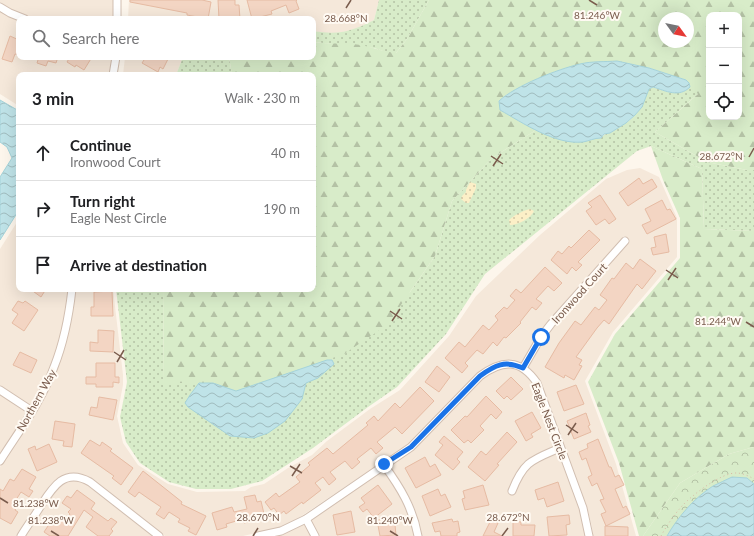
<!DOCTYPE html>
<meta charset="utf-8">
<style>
:root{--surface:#fff;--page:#f6f6f6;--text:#202124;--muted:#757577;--line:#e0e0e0}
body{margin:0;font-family:Lato,sans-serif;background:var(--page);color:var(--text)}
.controls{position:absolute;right:12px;top:12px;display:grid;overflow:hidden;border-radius:8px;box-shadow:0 4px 16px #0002}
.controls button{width:36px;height:36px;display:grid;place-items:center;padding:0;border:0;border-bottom:1px solid var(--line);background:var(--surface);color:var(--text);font:20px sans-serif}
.compass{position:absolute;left:658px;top:12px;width:36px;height:36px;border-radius:50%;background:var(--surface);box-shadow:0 4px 16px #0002;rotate:123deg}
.stop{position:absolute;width:12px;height:12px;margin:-9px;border:3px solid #1a73e8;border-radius:50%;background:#fff}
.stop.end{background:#1a73e8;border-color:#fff;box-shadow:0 1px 4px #0008}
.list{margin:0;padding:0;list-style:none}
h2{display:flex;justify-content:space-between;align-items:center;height:52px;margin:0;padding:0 16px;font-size:17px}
h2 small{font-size:13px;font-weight:400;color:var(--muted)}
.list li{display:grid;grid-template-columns:26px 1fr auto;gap:12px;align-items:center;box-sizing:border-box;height:56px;padding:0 16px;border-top:1px solid var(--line)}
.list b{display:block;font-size:15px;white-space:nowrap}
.list p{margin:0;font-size:13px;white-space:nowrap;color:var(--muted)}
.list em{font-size:13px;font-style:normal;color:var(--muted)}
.icon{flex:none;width:22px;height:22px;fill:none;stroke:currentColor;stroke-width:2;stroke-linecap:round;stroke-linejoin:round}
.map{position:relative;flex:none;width:754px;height:536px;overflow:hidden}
.search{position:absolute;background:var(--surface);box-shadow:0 4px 16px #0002;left:16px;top:16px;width:300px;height:44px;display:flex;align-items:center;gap:10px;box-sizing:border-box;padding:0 14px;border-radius:8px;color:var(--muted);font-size:15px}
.panel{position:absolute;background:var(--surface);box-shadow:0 4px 16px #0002;left:16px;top:72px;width:300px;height:220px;border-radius:8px}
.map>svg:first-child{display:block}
.residential{fill:#f5e8da}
.grass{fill:url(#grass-dots)}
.forest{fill:url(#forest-firs);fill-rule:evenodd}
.sand{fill:url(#sand-dots)}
.park{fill:url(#park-crowns)}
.water{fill:url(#water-waves);stroke:#a5d3da}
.building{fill:#f3d5c3;stroke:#e6bba3}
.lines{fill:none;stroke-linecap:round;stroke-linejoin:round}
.minor-casing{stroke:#d1beb0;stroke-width:9}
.path{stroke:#d9b8a5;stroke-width:1;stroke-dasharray:1 3;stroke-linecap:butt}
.minor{stroke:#fff;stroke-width:7}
.route{stroke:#1a73e8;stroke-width:5}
.ticks{fill:none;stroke:#7a5c4d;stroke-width:1.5}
.labels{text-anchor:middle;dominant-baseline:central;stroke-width:4;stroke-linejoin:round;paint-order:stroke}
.street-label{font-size:11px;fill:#7a5c4d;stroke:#fffaf3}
.ticks-label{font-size:10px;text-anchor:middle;fill:#7a5c4d;stroke:#fffaf3;stroke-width:4;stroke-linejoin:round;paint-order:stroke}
</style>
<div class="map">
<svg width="754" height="536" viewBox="0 0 754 536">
<defs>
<pattern id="grass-dots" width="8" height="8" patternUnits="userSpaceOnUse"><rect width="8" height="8" fill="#d8ecc9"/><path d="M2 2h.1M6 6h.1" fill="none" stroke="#b4c2a5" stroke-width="1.8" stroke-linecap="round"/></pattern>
<pattern id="forest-firs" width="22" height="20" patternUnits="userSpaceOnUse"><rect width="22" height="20" fill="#d8ecc9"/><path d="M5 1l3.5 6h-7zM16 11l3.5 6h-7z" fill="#b4c2a5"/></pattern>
<pattern id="sand-dots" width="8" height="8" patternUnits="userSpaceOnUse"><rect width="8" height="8" fill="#fcefc7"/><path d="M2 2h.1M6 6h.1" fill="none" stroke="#d1c5a4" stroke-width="1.8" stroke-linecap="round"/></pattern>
<pattern id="park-crowns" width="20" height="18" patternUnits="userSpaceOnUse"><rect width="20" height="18" fill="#d8ecc9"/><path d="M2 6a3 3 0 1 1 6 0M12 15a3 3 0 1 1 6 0" fill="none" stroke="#b4c2a5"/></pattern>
<pattern id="water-waves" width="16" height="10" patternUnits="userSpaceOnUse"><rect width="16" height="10" fill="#bfe3e8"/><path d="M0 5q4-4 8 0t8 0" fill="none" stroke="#a0bbbe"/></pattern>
</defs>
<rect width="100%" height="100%" fill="#fdf6ec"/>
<!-- residential -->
<g class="residential">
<path d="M0,0h113l1,19h-78l-25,-9 -11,-7z"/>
<path d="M129,0h250l-5,20 -18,10 -27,4 -16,-3v-12h-185z"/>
<path d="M0,11l19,9v37h94l-3,18h-91v31l-19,-12z"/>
<path d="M125,57h58l-7,18h-53z"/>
<path d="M640,168l19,9 18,41v39l-64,75 -28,49 31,83 20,72h-43l-1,-9 -5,-20 -42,-112 -6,-14 -5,-8 -7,-6 17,-28 10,-13 76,-85 -6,-5 -76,86 -10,13 -17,28 -10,-3 -12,2 -12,4 -10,8 -68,70 -118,79 -12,5 -36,8h-78l-73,-57 -8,-4 -9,-2 -9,1 -8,4 -9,8 -32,50h-17v-69l37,-56 20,-42 10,-29 5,-22 4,-29h37l10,86v10l-6,31 6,27 15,22 30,19 29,8 48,-1 6,-4 13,-3 24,-16 24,-13 15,-14 43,-32 30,-19 49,-54 27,-40 64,-61 66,-56 21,-9z"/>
<path d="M19,219v70h50l-4,28 -4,21 -10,29 -21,39 -30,-20v-137z"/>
<path d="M512,367l9,3 8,6 4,8 23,62 -21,9 -11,7 -7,9 -9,21 7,3 8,-20 7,-8 8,-6 20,-8 22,56 6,27h-164l-8,-29 -9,-18 -16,-23 25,-17 68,-70 10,-7 10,-4z"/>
<path d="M0,394l27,18 -27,42z"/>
<path d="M383,469l16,23 9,17 7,27h-96l-9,-16z"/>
<path d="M76,480l12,4 66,52h-128l29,-46 7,-7z"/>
<path d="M304,523l8,13h-38l21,-7z"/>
</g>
<!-- grass -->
<g class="grass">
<path d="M379,0h50l-22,39 -11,14h-7l-15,-5 -61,-6v-11c25,4 38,1 61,-11z"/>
<path d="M183,57h46l3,18h-56z"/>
<path d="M689,83l10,10 -44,39 52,30 40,8h7v61l-50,-2 -2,-60 -51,-23 -14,5 -152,123 -39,60 -49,53 -29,20 -55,41 -51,33 -31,8h-35l-27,-7 -29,-19 -14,-21 -6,-25 7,-35 -11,-93h48l-1,94h50l197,-91 25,-36 17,-55 40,-43 44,-28c15,6 30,13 46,12 6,-1 12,-4 19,-4 3,-4 6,-4 11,-6 8,-5 17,-10 23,-17 10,-10 8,-17 13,-26l4,-2c14,4 27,11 38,0z"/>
</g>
<!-- forest -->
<g class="forest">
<path d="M429,0h325v170h-7l-40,-8 -52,-30 43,-38 -12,-14 -37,-12 -32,-7 -36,3 -30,9 -45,22 -7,6 1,9 36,20 -44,28 -40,43 -17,55 -48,69 -43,29 -108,37 -23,-8h-50l1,-94h149v-214h-81l-3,-18h84v-15c13,2 27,1 40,2 15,1 29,8 43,9l11,-14zM709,15h30v102h-30zM664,18h24v24h-24z"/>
<path d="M651,146l51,23 2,60 50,2v216l-25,7 -49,29 -37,53h-4l-20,-73 -31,-81 27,-48 65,-76v-40l-17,-38z"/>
</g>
<!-- sand -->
<g class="sand">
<path d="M470,182l6,2v4l-7,15h-3l-5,-4 1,-3 4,-4v-2z"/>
<path d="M530,209l4,2c-3,7 -16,14 -24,14l-1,-5c5,-5 14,-9 21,-11z"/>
</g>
<!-- park -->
<path class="park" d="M754,447v89h-111l37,-53 49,-29z"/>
<!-- water -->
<g class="water">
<path d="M617,61l32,7 37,12 3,3 1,4c-11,11 -24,4 -37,0l-4,2 -7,18 -7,8 -9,8 -16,10 -6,1 -3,4c-7,0 -12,3 -18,4 -28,3 -60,-19 -83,-32l-1,-9c16,-15 59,-32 81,-37 12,-3 25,-2 37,-3z"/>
<path d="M0,100l19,11v99l-19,30v-63l12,-19 -5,-11 -7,-5z"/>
<path d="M327,360h5l2,4 -16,14 -12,5 -4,16 -17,22 -17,12 -14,5 -24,-2 -42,-29 -3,-4 5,-8 9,-12h14l23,8z"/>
<path d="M732,477l15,1 7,6v52h-87c11,-19 27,-38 46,-50 6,-3 13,-6 19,-9z"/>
</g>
<!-- building -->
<g class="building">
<path d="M130,0h72l9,2 -3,17 -21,-4v-2l-57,-11z"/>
<path d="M218,0h17v5h4l1,14h-21z"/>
<path d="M247,0h50l-1,1 3,8 -10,4 -3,-8 -15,6 1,3 -20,5z"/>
<path d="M10,36l9,4v15l-4,-1 -3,8 -10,-3z"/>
<path d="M39,57h19l-2,6 -8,-2 -2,5 -9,-3z"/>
<path d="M70,57h22l-8,13 -8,-5 -1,2 -8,-5z"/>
<path d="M146,57h17l5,2 -5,10 -3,-2 -2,5 -16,-9z"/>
<path d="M639,178l4,6 9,-5 5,8 -29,19 -9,-13z"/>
<path d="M600,195l16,24 -7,5 -4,-5 -9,6 -10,-14 6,-4 -4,-4z"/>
<path d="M662,200l5,10 3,-1 6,10 -29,15 -5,-9 9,-4 -6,-12z"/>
<path d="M589,230l11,10 -22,22 4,3 -6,6 -4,-4 -5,7 -16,-14 7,-9 4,3 7,-8 2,2z"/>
<path d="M666,234l3,18 -16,3 -2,-7 5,-1 -2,-10z"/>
<path d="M640,259l16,12 -14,18 -5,-5 -28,40 -5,-4 -7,8 -21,29 6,3 -3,5 3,1 -8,14 -9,-5 -1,3 -19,-11 14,-24 16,-22 6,4 14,-18 4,3 8,-10 -7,-5 12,-17 2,1 12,-16 7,6z"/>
<path d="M545,267l17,16 -8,8 -6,-5 -12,13 6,4 -6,7 -4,-3 -12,15 1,1 -15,15 -2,-1 -7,9 -4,-4 -10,12 -6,-4 -12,13 3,3 -6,7 -17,-15 14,-16 6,5 18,-22 6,5 9,-10 -3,-4 9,-9 3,2 8,-9 -5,-4 6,-7 5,4z"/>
<path d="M30,289h16l-5,8z"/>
<path d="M112,291l1,25h-22v-9h3v-15z"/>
<path d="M18,301l5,2 2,-2 13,9 -14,21 -12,-8 6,-9 -6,-4z"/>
<path d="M98,330l16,1 -1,21 -23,-1v-9l8,1z"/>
<path d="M20,352l17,8 -6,13 -18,-8z"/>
<path d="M96,363h19v14h4v6l-6,-1v5h-17v-3h-10v-7h10z"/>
<path d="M437,366l13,11 -11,15 -14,-10z"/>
<path d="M511,377l12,12 -12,11 -4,-4 -3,3 -8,-8z"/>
<path d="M576,385l8,19 -20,7 -7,-19z"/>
<path d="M420,387l14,14 -32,33 -7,-7 -18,15 6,6 -7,6 -5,-6 -14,11 3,3 -8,7 -7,-8 -15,11 6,7 -7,6 -6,-8 -8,6 6,7 -18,14 -1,-2 -16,12 -2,-3 -5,4 -5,-7 -3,2 -6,-8 11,-9 3,4 21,-15 -4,-5 14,-12 -2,-2 19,-15 6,6 35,-29 -2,-2 8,-7 4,5 17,-18 5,5z"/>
<path d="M486,396l16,16 -6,7 -5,-5 -11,12 4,4 -13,13 -3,-3 -4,3 -13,-13 14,-14 2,1z"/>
<path d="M99,397l18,3 -4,20 -24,-5 2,-8 6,1z"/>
<path d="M532,412l9,16 -10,6 2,3 -7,4 -11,-20z"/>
<path d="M586,413l4,12 -2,1 3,6 -17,7 -7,-18z"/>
<path d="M55,421l20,3 -3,23 -9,-1 1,-5 -12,-2z"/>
<path d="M507,432l10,10 -20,22 2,1 -14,16 -17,-14 13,-16 5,4z"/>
<path d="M444,436l19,16 -6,7 3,3 -7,8 -18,-15 8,-10 -4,-3z"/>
<path d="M598,439l11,28h2l4,10 4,-2 5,10 -9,4 8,19 3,-2 4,8 -24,12 -5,-12 5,-2 -6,-12 4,-1 -7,-16 -5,3 -4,-9 4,-2 -6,-17 -4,2 -3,-8 9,-4 -1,-4z"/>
<path d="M90,440l10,6 2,-4 10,7 -2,2 23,17 -12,17 -9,-7 2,-2 -33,-23z"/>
<path d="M49,444l8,18 -20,9 -9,-22 7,-3 1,4z"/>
<path d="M425,457l5,10 5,-3 6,11 -25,13 -11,-20z"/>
<path d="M22,469l14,8 -7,12 4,2 -4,6 -8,-5 -7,11 4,2 -3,5 3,2 -7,12 -11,-6v-29l3,2 7,-12 4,2z"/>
<path d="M143,471l39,31 -1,2 25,12 -10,19 -8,-4 2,-3 -12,-6 2,-3 -11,-7 -5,7 -8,-5 5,-7 -12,-8 -10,-7 -4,5 -7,-5z"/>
<path d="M558,482l6,19 -17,6 -3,-9 -6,2 -3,-10z"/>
<path d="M378,485l14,19 -18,14 -7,-9 -4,3 -4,-5 6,-4 -4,-5z"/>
<path d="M483,485l6,20 -24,5 -3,-11 3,-1 -2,-7z"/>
<path d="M438,489l3,7 4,-2 6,13 -21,9 -8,-20z"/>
<path d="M77,490l18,13 -4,6 17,12 3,-3 6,4 -6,7 2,2 -4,5h-11l-12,-9 7,-10 -9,-7 -16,26h-18l-6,-4 6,-9 2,2 5,-8 8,5 5,-8 -2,-2 3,-3 -9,-6 5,-7 4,2z"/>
<path d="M255,495l2,7 4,-1 4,17 -21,5 -1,-4 -17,5 1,3 -10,3 -5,-17 20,-6 2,5 13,-3 -3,-12z"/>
<path d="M351,511l4,21 -18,3 -4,-20z"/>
<path d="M569,515l1,9 -4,1 1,10 -18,1 -2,-19z"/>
<path d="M397,517l1,8h-3l1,10 -16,1 -3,-16z"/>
<path d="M452,519l1,3 5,-1 2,11 -3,1v3h-16l-1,-5 -5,1 -3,-9z"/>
<path d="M491,520l7,3 -4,9 8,4h-19z"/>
<path d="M513,521l8,1v3h14l-1,11h-21z"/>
<path d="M605,526l23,1v9h-23z"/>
</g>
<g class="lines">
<!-- minor casing -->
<g class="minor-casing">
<g id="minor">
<path d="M117,0v19"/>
<path d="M0,7l10,6 15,6"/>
<path d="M113,75l3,-18"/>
<path d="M523,368l18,-31 10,-13 74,-83"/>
<path d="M0,390l32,21"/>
<path d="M0,461c19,-30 42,-60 54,-94 10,-25 15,-51 18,-78"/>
<path d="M384,465c16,22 29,43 34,71"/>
<path d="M512,491c12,-30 20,-31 48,-43"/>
<path d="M306,519l9,17"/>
<path d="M21,536c6,-10 13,-19 19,-29 12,-19 24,-40 50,-25l69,54"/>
<path d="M258,536l23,-5 25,-12 105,-72 69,-71c22,-16 40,-18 57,7l46,125 6,28"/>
</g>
</g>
<!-- path -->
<path class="path" d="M661,536c6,-11 13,-21 21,-30 10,-11 40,-34 55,-33 5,0 12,3 17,6"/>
<!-- minor -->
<use href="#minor" class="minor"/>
</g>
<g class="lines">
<!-- route -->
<path class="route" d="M384,464l27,-17 69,-71c15,-11 25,-16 43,-8l18,-31"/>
</g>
<!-- ticks -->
<path class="ticks" d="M589,0l8,5M346,8l5,-8M491,156l12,8M749,157l5,-9M493,166l8,-12M666,270l12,8M668,280l8,-12M390,311l12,8M392,321l8,-12M746,322l8,5M114,352l12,8M117,362l7,-12M566,425l12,8M568,435l8,-12M290,466l12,7M292,476l8,-12M0,498l8,5M51,531l8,5M390,531l8,5M253,536l5,-8M502,536l6,-8"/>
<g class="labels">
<!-- street labels -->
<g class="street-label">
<text transform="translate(579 293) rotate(-48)">Ironwood Court</text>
<text transform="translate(36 400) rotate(-61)">Northern Way</text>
<text transform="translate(550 421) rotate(69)">Eagle Nest Circle</text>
</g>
</g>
<g class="ticks-label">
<text x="597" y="19">81.246°W</text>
<text x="346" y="22">28.668°N</text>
<text x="721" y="160">28.672°N</text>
<text x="718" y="325">81.244°W</text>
<text x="36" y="507">81.238°W</text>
<text x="258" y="521">28.670°N</text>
<text x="508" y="521">28.672°N</text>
<text x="51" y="524">81.238°W</text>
<text x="390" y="524">81.240°W</text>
</g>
</svg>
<div class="controls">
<button>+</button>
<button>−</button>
<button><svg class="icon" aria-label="locate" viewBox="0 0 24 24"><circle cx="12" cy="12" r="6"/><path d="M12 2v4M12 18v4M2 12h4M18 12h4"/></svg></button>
</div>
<svg class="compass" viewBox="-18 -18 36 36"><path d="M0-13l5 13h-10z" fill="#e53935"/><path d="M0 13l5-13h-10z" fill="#757577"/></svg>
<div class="stop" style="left:541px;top:337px"></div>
<div class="stop end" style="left:384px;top:464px"></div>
<div class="search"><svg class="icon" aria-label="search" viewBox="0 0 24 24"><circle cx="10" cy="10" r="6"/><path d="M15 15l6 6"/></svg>Search here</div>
<section class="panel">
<h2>3 min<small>Walk · 230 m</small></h2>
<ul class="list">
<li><svg class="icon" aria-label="ahead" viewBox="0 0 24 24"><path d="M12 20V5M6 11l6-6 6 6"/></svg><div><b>Continue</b><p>Ironwood Court</p></div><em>40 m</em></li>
<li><svg class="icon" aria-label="right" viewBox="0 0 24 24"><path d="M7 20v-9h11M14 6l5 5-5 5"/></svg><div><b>Turn right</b><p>Eagle Nest Circle</p></div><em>190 m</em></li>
<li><svg class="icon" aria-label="arrive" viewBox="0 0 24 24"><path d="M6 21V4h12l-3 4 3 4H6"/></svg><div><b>Arrive at destination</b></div></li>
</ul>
</section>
</div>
